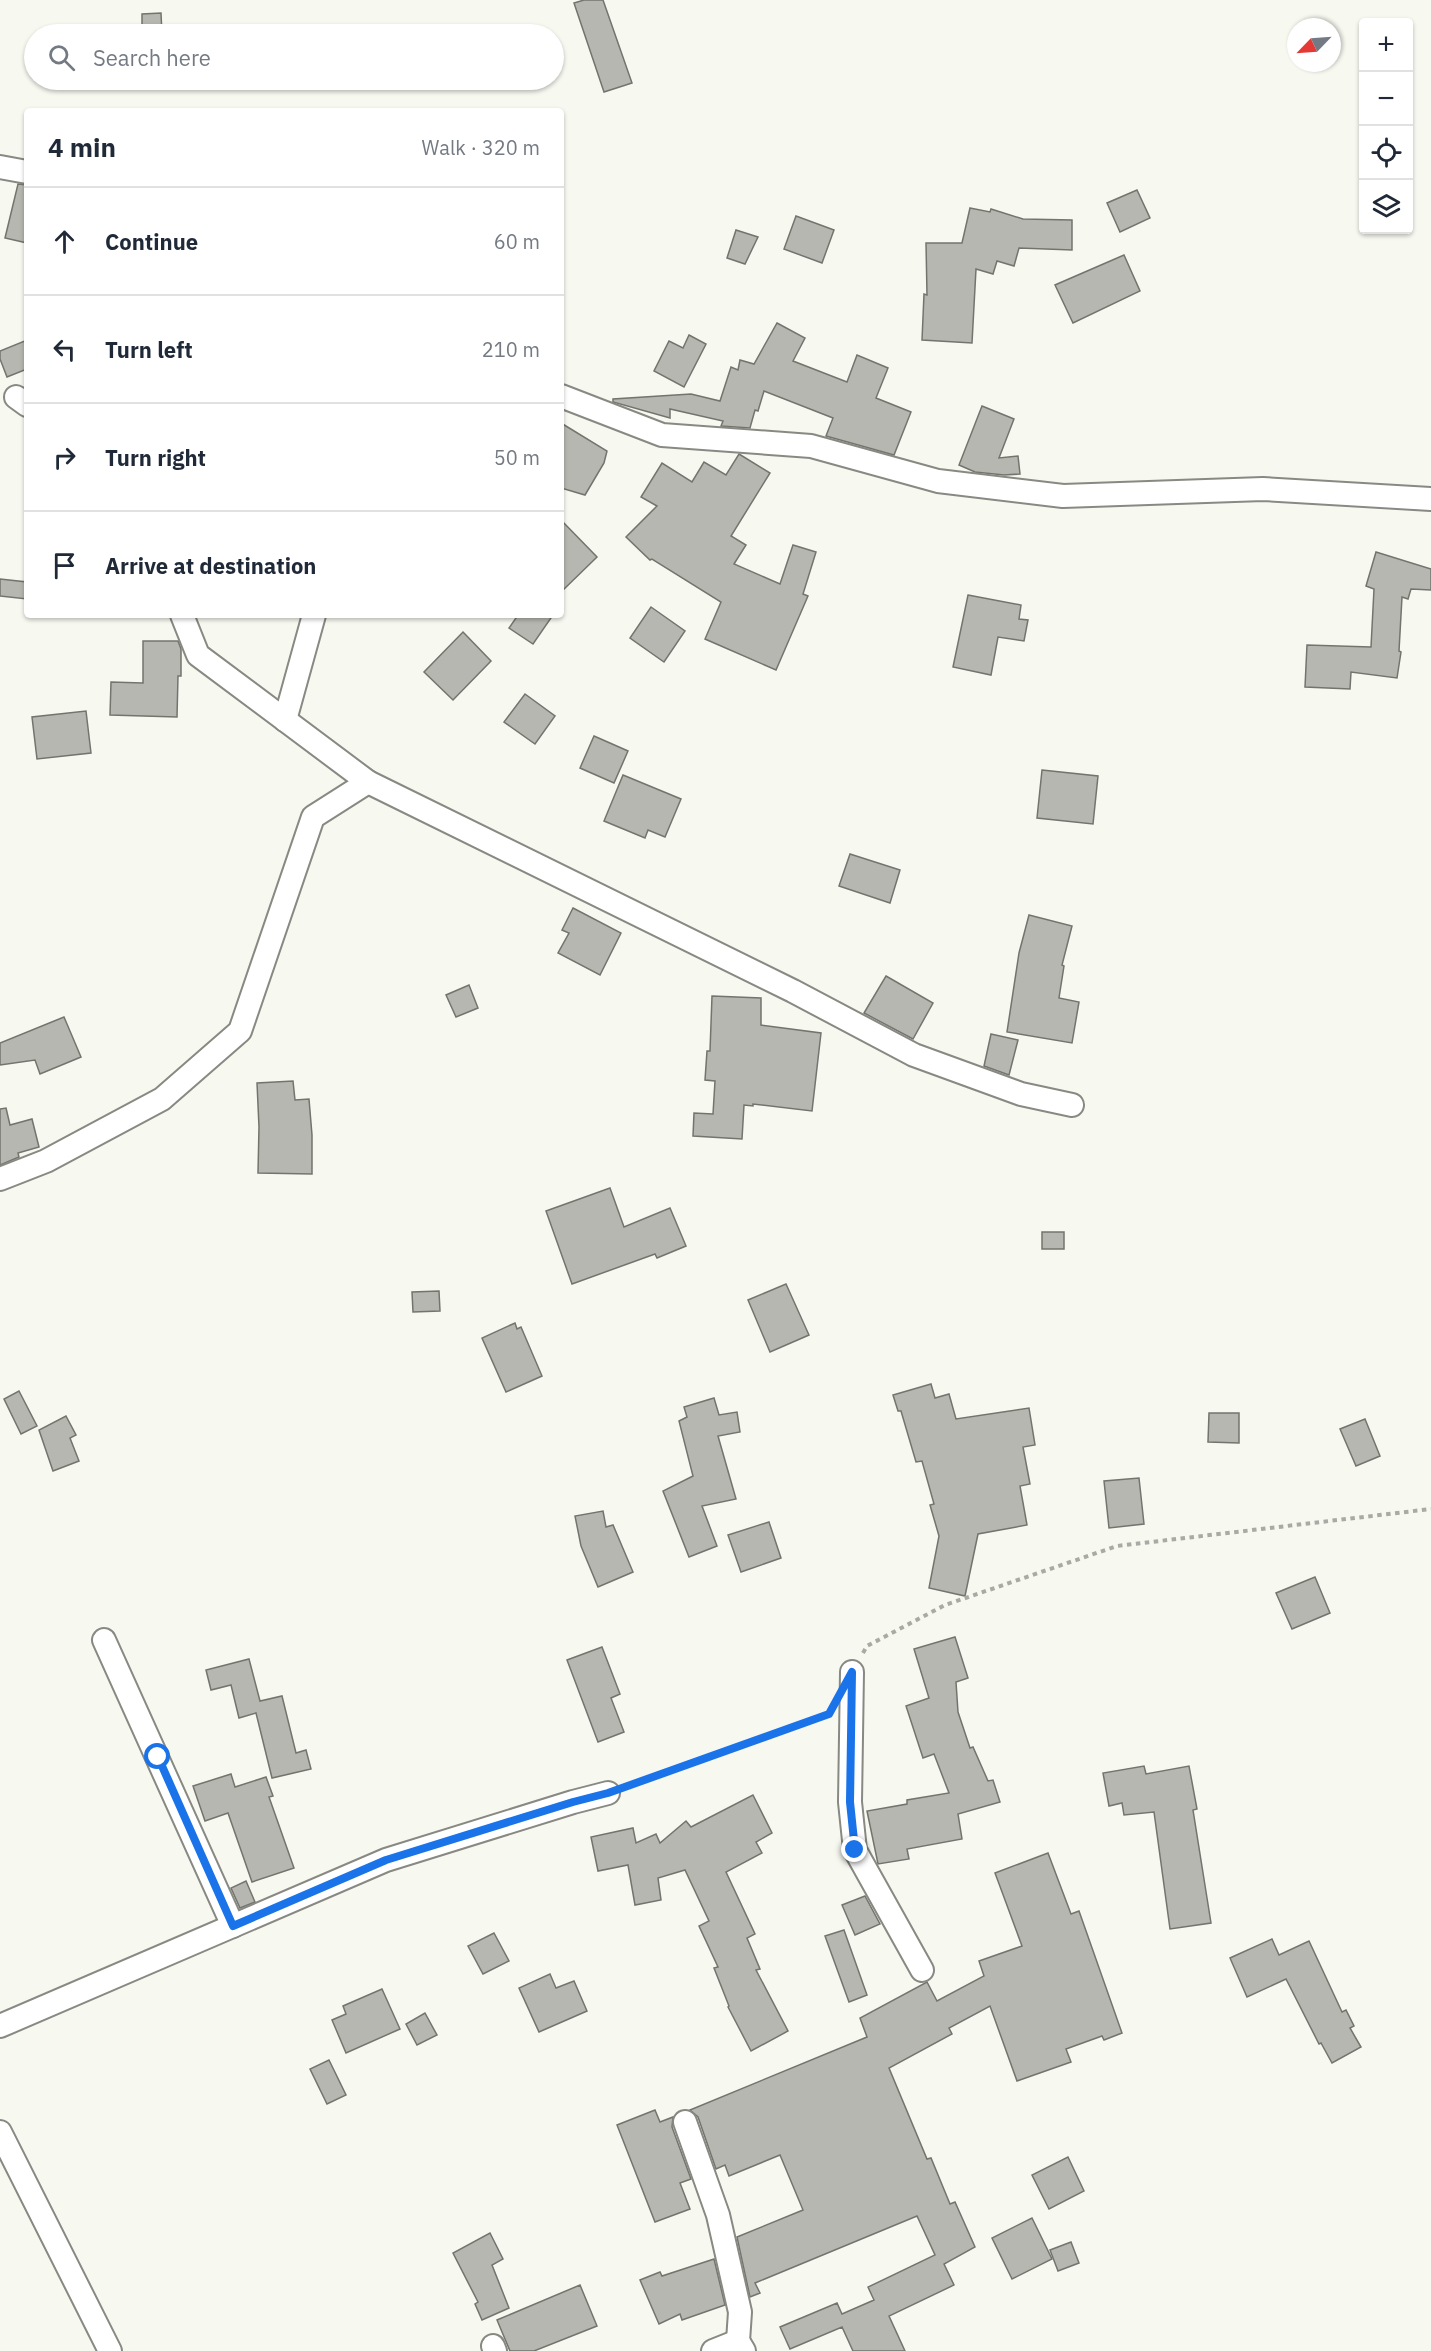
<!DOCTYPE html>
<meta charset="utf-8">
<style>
:root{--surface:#fff;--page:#f6f6f7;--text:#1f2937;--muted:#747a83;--line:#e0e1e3}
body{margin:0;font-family:"IBM Plex Sans",sans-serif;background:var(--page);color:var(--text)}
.controls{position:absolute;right:18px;top:18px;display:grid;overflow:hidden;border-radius:6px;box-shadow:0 2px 4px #0004}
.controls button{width:54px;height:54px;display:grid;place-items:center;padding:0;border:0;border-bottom:2px solid var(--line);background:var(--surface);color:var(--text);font:30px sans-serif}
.compass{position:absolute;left:1287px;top:18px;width:54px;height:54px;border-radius:50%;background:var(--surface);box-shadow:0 2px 4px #0004;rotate:245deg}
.stop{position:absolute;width:18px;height:18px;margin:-14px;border:4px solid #1a73e8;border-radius:50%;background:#fff}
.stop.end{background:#1a73e8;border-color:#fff;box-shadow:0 2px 6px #0008}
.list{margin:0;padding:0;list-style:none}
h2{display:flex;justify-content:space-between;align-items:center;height:78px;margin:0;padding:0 24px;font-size:26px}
h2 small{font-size:20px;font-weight:400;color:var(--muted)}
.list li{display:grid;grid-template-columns:39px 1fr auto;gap:18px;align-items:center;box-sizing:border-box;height:108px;padding:0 24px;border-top:2px solid var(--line)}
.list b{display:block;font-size:22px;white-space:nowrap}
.list em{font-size:20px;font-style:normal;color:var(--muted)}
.icon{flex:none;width:33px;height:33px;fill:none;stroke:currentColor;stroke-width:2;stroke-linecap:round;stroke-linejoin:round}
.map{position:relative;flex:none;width:1431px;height:2351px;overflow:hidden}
.search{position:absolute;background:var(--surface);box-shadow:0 2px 4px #0004;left:24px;top:24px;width:540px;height:66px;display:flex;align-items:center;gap:15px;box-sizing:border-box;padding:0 21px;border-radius:33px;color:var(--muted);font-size:22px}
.panel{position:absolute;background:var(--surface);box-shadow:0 2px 4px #0004;left:24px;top:108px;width:540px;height:510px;border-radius:6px}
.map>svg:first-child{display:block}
.building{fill:#b6b7b0;stroke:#74746e;stroke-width:1.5}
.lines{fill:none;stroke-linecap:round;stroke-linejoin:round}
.street-casing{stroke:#888982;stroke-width:26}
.path{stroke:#a9aaa4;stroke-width:4;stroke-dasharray:4.5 4.5;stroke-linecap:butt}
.street{stroke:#fff;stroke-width:22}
.route{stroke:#1a73e8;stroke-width:8}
</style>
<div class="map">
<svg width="1431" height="2351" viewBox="0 0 1431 2351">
<rect width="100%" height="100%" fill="#f7f8f0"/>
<!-- building -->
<g class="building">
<path d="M584,0h19l29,83 -28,9 -30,-89z"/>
<path d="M161,13l1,21h-20v-20z"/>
<path d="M18,184l9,1v58l-22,-5z"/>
<path d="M1137,190l13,28 -30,14 -13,-29z"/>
<path d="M970,208l20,4 1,-3 32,10 49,1v30l-53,-2 -5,18 -17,-5 -4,13 -17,-5 -4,74 -50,-3 2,-46 3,1 -1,-52h36z"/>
<path d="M796,216l38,14 -12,33 -38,-14z"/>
<path d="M736,230l22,7 -13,27 -18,-6z"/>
<path d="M1124,255l16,36 -67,32 -18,-38z"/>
<path d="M777,323l28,15 -12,23 54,21 10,-27 31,13 -12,30 35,14 -17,43 -68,-19 7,-18 -69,-27 -6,20 -3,-1 -5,18 -29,-2 2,-5 -53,-12v9l-57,-16v-3l78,-5 29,7 11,-34 7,3 2,-10 14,4z"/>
<path d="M689,335l17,9 -22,43 -30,-16 15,-30 14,7z"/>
<path d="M27,340v29l-20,8 -7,-18v-8z"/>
<path d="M982,406l32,13 -15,39 19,-2 2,18 -16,1 -29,-3 -16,-7z"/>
<path d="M561,423l46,28 -3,12 -19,32 -24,-7z"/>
<path d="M739,454l31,19 -39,63 15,9 -12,19 46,20 13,-39 23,7 -13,42 5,2 -32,74 -71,-31 16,-37 -69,-43 -2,1 -24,-23 31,-31 -16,-9 21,-34 30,19 12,-20 22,13z"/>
<path d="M561,520l36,37 -36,35z"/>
<path d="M1376,552l55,17v21l-20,-1 -3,10 -6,-2 -3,54 2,1 -4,26 -46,-6 -1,17 -45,-2 2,-42 64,2 3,-58 -8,-3z"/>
<path d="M0,579l27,3v17l-27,-3z"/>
<path d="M968,595l53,10 -2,14 9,1 -4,21 -26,-4 -7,38 -38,-8z"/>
<path d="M651,607l34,24 -21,31 -34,-24z"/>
<path d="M518,615h35l-20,29 -24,-16z"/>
<path d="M463,632l28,29 -38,39 -29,-28z"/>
<path d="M143,641h35l3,8v27h-3l-1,41 -67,-2 1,-33 32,1z"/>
<path d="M525,694l30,22 -20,28 -31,-22z"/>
<path d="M86,711l5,42 -54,6 -5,-42z"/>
<path d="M594,736l34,15 -14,32 -34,-15z"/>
<path d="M1042,770l56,6 -5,48 -56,-6z"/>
<path d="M623,775l58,24 -16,38 -17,-7 -3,8 -41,-17z"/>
<path d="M850,854l50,16 -10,33 -51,-17z"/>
<path d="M573,908l48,25 -21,42 -42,-22 11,-20 -7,-3z"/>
<path d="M1029,915l43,11 -10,39 2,1 -5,32 20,4 -7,41 -65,-11 12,-79z"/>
<path d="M886,976l47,27 -20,36 -49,-26z"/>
<path d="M469,985l9,23 -22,9 -10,-22z"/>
<path d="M712,996l49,2v27l60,8 -9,78 -59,-7v2l-9,-1 -2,34 -49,-3 1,-23 19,1 2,-33 -10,-1 2,-29h3z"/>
<path d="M64,1017l17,40 -41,17 -5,-14 -35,5v-22z"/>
<path d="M991,1034l27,6 -9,35 -25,-9z"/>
<path d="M293,1081l2,19 14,-1 3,36v39l-54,-1 1,-46 -2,-44z"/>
<path d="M6,1108l4,17 22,-6 7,28 -21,6 1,4 -19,8v-56z"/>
<path d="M610,1188l14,39 46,-19 16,38 -29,12 -2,-4 -83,30 -26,-73z"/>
<rect x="1042" y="1232" width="22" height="17"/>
<path d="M786,1284l23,51 -39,17 -22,-52z"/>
<path d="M439,1291l1,20 -27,1 -1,-20z"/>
<path d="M515,1323l2,6 4,-2 21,49 -36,16 -24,-54z"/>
<path d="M931,1384l4,14 14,-4 7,25 73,-11 6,37 -12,2 7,37 -10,2 7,39 -49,9 -13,62 -36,-8 10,-52 -9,-31 4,-1 -12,-43 -6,1 -15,-51h-3l-5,-16z"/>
<path d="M19,1391l18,35 -16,8 -17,-35z"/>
<path d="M714,1398l5,17 18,-3 3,20 -22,4 18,63 -34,7 15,40 -28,11 -26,-66 30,-15 -14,-55 8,-4 -3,-10z"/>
<path d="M1209,1413h30v30l-31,-1z"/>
<path d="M66,1416l10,19 -6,3 9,23 -26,10 -14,-41z"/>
<path d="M1365,1419l15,37 -24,10 -16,-37z"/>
<path d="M1139,1478l5,46 -35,4 -5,-47z"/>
<path d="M603,1511l3,16 7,-2 20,47 -35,15 -17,-41 -6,-30z"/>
<path d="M769,1522l12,36 -40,14 -13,-37z"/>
<path d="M1315,1577l15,36 -38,16 -16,-36z"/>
<path d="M955,1637l13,41 -12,4 2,30 12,36 3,-1 15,34 5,-1 7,22 -42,12 4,25 -55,10 2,10 -31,5 -11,-53 40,-7v-4l42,-7 -15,-39 -11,4 -17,-52 23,-8 -15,-49z"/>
<path d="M602,1647l18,47 -9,4 13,34 -26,10 -31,-82z"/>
<path d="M249,1659l11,42 22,-5 14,57 10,-3 5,19 -39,9 -16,-65 -17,5 -8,-33 -20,5 -5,-20z"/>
<path d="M1144,1766l2,8 43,-8 8,43 -4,1 18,113 -41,6 -16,-117 -30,3 -2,-12 -13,3 -6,-33z"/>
<path d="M231,1774l4,13 31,-10 7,19 -4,1 25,71 -42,14 -24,-69 -23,8 -12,-35z"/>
<path d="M753,1795l19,38 -16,9 6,11 -36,19 29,62 -8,4 13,31 -4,1 32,61 -37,20 -23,-44 1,-1 -15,-38 4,-1 -19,-41 10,-5 -24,-51 -27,8 3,22 -26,5 -7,-40 -30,6 -7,-34 42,-9 3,15 20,-9 4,9 26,-22 5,6z"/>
<path d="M1048,1853l23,61 8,-3 43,122 -18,7 -2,-4 -36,13 5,13 -54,19 -27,-75 -41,22 3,6 -63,34 38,91 4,-1 19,46 5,-2 20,45 -31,17 10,21 -65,31 16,35h-52l-11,-24 -52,22 -10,-22 57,-24 5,11 32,-14 -6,-13 67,-32 -18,-39 -162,67 5,10 -10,4 -13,-60 66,-27 -23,-55 -51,21 -4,-11 -9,4 -18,-52 -8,-7 177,-73 -7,-19 67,-36 10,19 47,-25 -5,-15 43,-15 -27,-73z"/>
<path d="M246,1881l9,21 -15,6 -9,-20z"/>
<path d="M865,1896l15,28 -25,11 -13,-30z"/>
<path d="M844,1930l23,65 -18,7 -24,-66z"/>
<path d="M494,1933l15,28 -26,13 -15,-28z"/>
<path d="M1272,1939l7,16 30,-14 33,71 4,-2 8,16 -4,2 11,19 -29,16 -11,-20 -2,1 -33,-65 -39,18 -17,-39z"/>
<path d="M550,1974l6,14 18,-7 13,30 -48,21 -20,-44z"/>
<path d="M382,1989l18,40 -54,24 -14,-33 14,-6 -3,-8z"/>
<path d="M425,2013l12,22 -20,10 -11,-21z"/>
<path d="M329,2060l17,35 -19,9 -17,-35z"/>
<path d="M655,2110l5,12 13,-5 -1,10 19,52 -11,4 10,26 -35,13 -38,-97z"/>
<path d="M1068,2157l16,34 -35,18 -17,-34z"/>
<path d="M1032,2218l20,41 -40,20 -20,-41z"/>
<path d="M490,2233l13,26 -11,6 17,43 -27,12 -7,-16 3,-2 -25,-49z"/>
<path d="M1071,2242l8,21 -21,8 -8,-21z"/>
<path d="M714,2259l11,46 -43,15 -2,-6 -21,10 -19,-44 20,-8 2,4z"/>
<path d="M580,2285l17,41 -63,25h-24l-13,-31z"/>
</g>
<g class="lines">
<!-- street casing -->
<g class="street-casing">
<g id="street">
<path d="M0,167l27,5"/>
<path d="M561,396l101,39 149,11 127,35 125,15 200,-7 168,10"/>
<path d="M16,397l11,8"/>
<path d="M182,615l16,40 170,127"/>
<path d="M285,720l29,-105"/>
<path d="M0,1179l46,-18 116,-62 78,-68 73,-214 55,-35 425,209 121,64 107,39 51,11"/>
<path d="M104,1640l129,286"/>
<path d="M852,1672l-2,130 5,48 67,120"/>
<path d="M0,2026l386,-166 187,-58 35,-9"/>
<path d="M685,2122l33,93 22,97 -2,29"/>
<path d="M0,2132l110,219"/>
<path d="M493,2346l2,5"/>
<path d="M713,2351l25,-10 6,10"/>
</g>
</g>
<!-- path -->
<g class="path">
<path d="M863,1653l4,-7 78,-41 172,-59 314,-37"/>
<path d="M626,1787l204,-75"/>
</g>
<!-- street -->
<use href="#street" class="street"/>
</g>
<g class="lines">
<!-- route -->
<path class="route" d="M158,1757l75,169 153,-66 187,-58 35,-9 221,-79 23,-42 -2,130 5,48"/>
</g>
</svg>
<div class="controls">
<button>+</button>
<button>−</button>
<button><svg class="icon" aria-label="locate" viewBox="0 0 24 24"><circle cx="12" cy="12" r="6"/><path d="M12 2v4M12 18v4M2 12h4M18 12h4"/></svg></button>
<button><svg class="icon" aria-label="layers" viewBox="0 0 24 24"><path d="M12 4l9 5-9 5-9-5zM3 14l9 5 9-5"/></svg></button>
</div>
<svg class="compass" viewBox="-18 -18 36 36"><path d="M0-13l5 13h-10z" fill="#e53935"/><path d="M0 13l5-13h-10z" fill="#747a83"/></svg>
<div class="stop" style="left:158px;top:1757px"></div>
<div class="stop end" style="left:855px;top:1850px"></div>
<div class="search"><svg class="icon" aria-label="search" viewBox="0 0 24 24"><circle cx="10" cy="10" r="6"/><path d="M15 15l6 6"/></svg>Search here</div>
<section class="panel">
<h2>4 min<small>Walk · 320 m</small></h2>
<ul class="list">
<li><svg class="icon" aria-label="ahead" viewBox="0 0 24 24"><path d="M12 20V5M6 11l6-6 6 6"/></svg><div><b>Continue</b></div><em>60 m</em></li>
<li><svg class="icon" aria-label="left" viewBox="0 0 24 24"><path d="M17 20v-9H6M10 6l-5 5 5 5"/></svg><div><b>Turn left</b></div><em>210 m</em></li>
<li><svg class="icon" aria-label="right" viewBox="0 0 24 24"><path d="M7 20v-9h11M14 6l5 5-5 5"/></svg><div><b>Turn right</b></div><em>50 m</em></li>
<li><svg class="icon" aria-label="arrive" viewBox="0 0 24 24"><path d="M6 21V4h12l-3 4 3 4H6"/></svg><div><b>Arrive at destination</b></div></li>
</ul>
</section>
</div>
